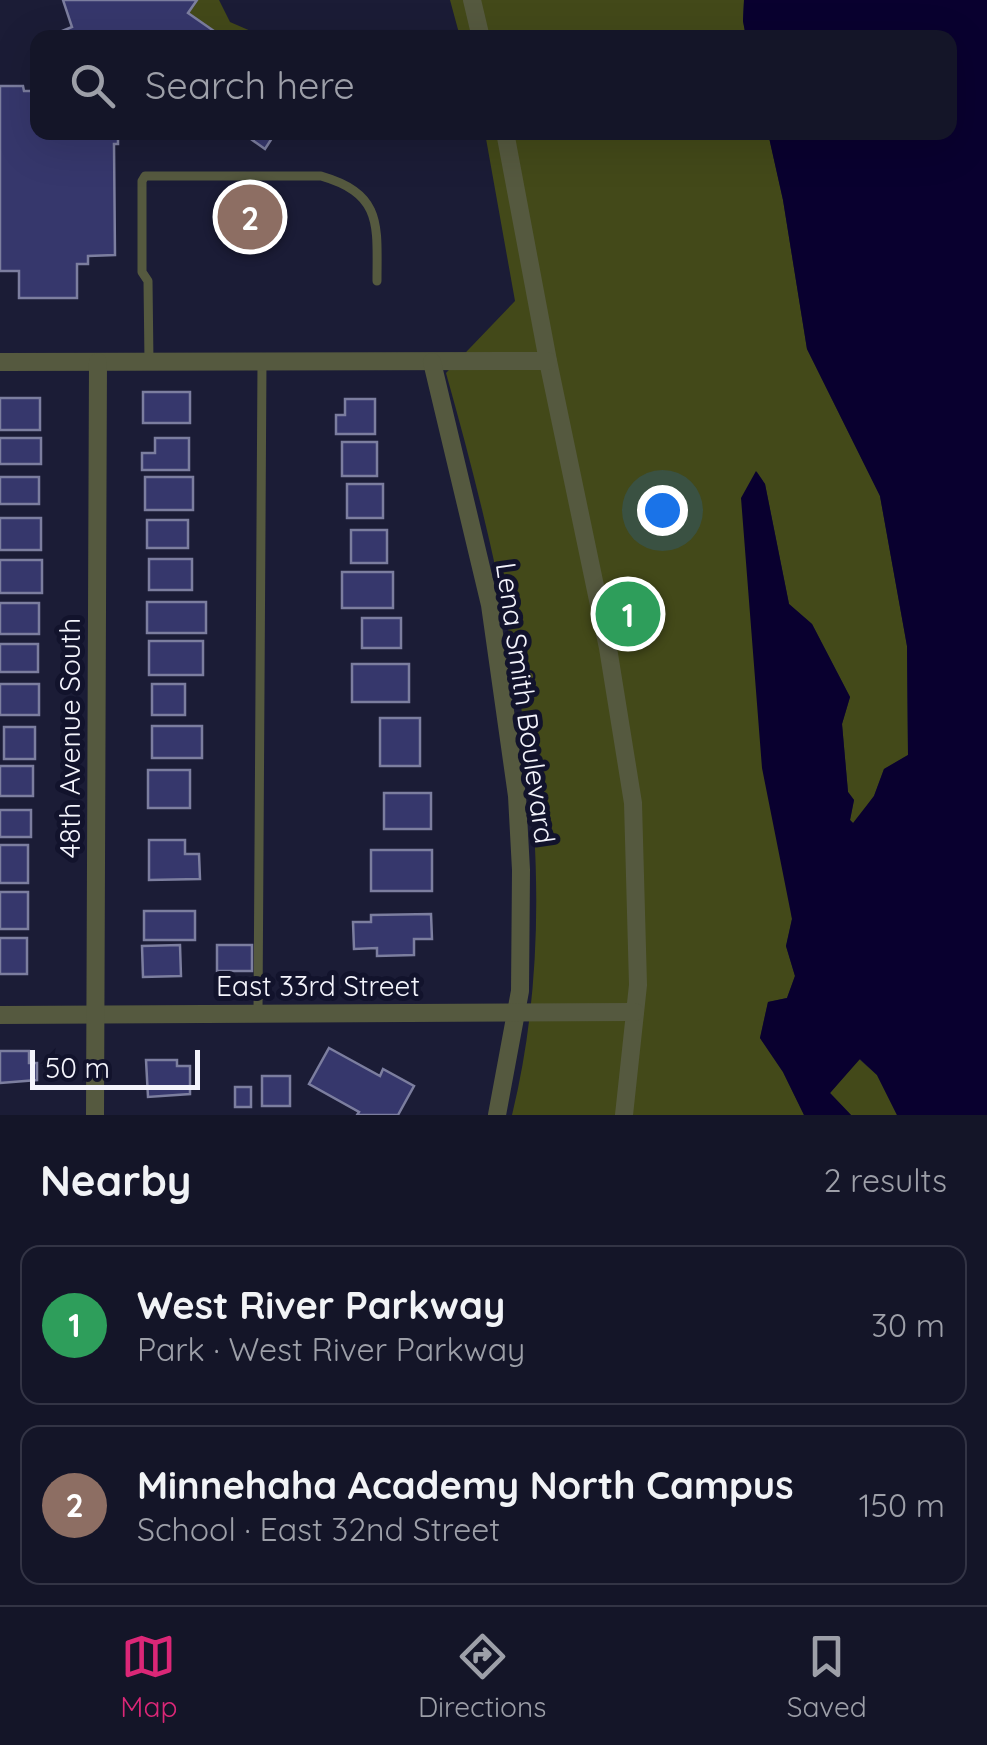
<!DOCTYPE html>
<meta charset="utf-8">
<style>
:root{--surface:#141528;--page:#1d1e30;--text:#f1f3f6;--muted:#9d9fa8;--line:#333445;--accent:#db2777}
body{margin:0;font-family:Quicksand,sans-serif;background:var(--page);color:var(--text)}
.scale{position:absolute;left:30px;bottom:25px;width:170px;box-sizing:border-box;padding-left:10px;border:5px solid #f4f4fc;border-top:0;font-size:28px;line-height:35px;white-space:nowrap;color:#f4f4fc;-webkit-text-stroke:8px #12132c;paint-order:stroke}
.you{position:absolute;left:662px;top:510px;width:35px;height:35px;margin:-25px;border:8px solid #fff;border-radius:50%;background:#1a73e8;box-shadow:0 0 0 15px #1a73e833}
.badge{display:grid;place-items:center;width:65px;height:65px;border-radius:50%;background:var(--accent);color:#fff;font-size:32px;font-weight:700}
.pin{position:absolute;translate:-50% -50%;border:5px solid #fff;box-shadow:0 2px 10px #0006}
.list{margin:0;padding:0;list-style:none}
h2{display:flex;justify-content:space-between;align-items:center;height:130px;margin:0;padding:0 40px;font-size:42px}
h2 small{font-size:32px;font-weight:400;color:var(--muted)}
.list li{display:grid;grid-template-columns:65px 1fr auto;gap:30px;align-items:center;box-sizing:border-box;height:160px;margin:0 20px 20px;padding:0 20px;border:2px solid var(--line);border-radius:20px}
.list b{display:block;font-size:38px;white-space:nowrap}
.list p{margin:0;font-size:32px;white-space:nowrap;color:var(--muted)}
.list em{font-size:32px;font-style:normal;color:var(--muted)}
.icon{flex:none;width:55px;height:55px;fill:none;stroke:currentColor;stroke-width:2;stroke-linecap:round;stroke-linejoin:round}
.map{position:relative;flex:none;width:987px;height:1115px;overflow:hidden}
.search{position:absolute;background:var(--surface);box-shadow:0 10px 40px #0002;left:30px;right:30px;top:30px;height:110px;display:flex;align-items:center;gap:25px;box-sizing:border-box;padding:0 35px;border-radius:20px;color:var(--muted);font-size:38px}
.sheet{height:490px;background:var(--surface)}
nav{display:flex;justify-content:space-around;align-items:center;box-sizing:border-box;height:140px;border-top:2px solid var(--line);background:var(--surface);font-size:28px;color:var(--muted)}
nav a{display:grid;justify-items:center;gap:5px}
nav .on{color:var(--accent)}
.map>svg:first-child{display:block}
.green{fill:#434919}
.water{fill:#09002f}
.building{fill:#36376c;stroke:#7c7e9f;stroke-width:2.5}
.lines{fill:none;stroke-linecap:round;stroke-linejoin:round}
.lane{stroke:#55593f;stroke-width:9}
.street{stroke:#55593f;stroke-width:18}
.labels{text-anchor:middle;dominant-baseline:central;stroke-width:10;stroke-linejoin:round;paint-order:stroke}
.street-label{font-size:28px;fill:#f4f4fc;stroke:#12132c}
</style>
<div class="map">
<svg width="987" height="1115" viewBox="0 0 987 1115">
<rect width="100%" height="100%" fill="#1b1c36"/>
<!-- green -->
<g class="green">
<path d="M197,0h22l11,22 35,15h-41l-36,-24z"/>
<path d="M450,0h294l-1,21 3,16h-286z"/>
<path d="M485,133h283l15,67 24,149 73,147 27,150 1,109 -24,14 -10,27 -20,28 -4,-4 4,-20 -6,-8 -6,-68 8,-27 -38,-73 -23,-20 -24,-120 -8,-12 35,447 -6,27 9,30 -8,22 -19,4 -8,36 23,34 21,43h-292c59,-242 0,-507 -66,-742l69,-72z"/>
<path d="M859,1059l18,16 20,40h-46l-21,-22z"/>
</g>
<!-- water -->
<path class="water" d="M744,0h243v1115h-90l-20,-40 -17,-16 -30,34 21,22h-47l-21,-43 -23,-34 8,-36 19,-4 8,-22 -9,-30 6,-27 -30,-151 -21,-270 15,-27 9,13 24,120 23,20 38,73 -8,27 6,68 6,8 -4,20 3,3 21,-27 10,-27 24,-14 -1,-109 -27,-150 -73,-147 -24,-149 -15,-67 182,-1v-94l-204,-1 -3,-16z"/>
<!-- building -->
<g class="building">
<path d="M63,0h134l-9,13 36,25h-160l-2,-7 10,-4z"/>
<path d="M0,86h23l1,5h14v41h80v12h-4l1,111 -27,1v8h-11v34h-58v-27h-19z"/>
<path d="M241,132h35l-11,17z"/>
<rect x="143" y="392" width="47" height="31"/>
<rect x="0" y="398" width="40" height="32"/>
<path d="M345,399h30v35h-39v-19h9z"/>
<rect x="0" y="438" width="41" height="26"/>
<path d="M155,438h34v32h-47v-17h13z"/>
<rect x="342" y="442" width="35" height="34"/>
<rect x="0" y="477" width="39" height="27"/>
<rect x="145" y="477" width="48" height="33"/>
<rect x="347" y="484" width="36" height="34"/>
<rect x="0" y="518" width="41" height="32"/>
<rect x="147" y="520" width="41" height="28"/>
<rect x="351" y="530" width="36" height="33"/>
<rect x="149" y="559" width="43" height="31"/>
<rect x="0" y="560" width="42" height="33"/>
<rect x="342" y="572" width="51" height="36"/>
<rect x="147" y="602" width="59" height="31"/>
<rect x="0" y="603" width="39" height="31"/>
<rect x="362" y="618" width="39" height="30"/>
<rect x="149" y="641" width="54" height="34"/>
<rect x="0" y="644" width="38" height="28"/>
<rect x="352" y="664" width="57" height="38"/>
<rect x="0" y="684" width="39" height="31"/>
<rect x="152" y="684" width="33" height="31"/>
<rect x="380" y="718" width="40" height="48"/>
<rect x="152" y="726" width="50" height="32"/>
<rect x="4" y="727" width="31" height="32"/>
<rect x="0" y="766" width="33" height="30"/>
<rect x="148" y="770" width="42" height="38"/>
<rect x="384" y="793" width="47" height="36"/>
<rect x="0" y="810" width="31" height="27"/>
<path d="M149,840h36v14h14l1,25 -51,1z"/>
<rect x="0" y="845" width="28" height="38"/>
<rect x="371" y="850" width="61" height="41"/>
<rect x="0" y="892" width="28" height="37"/>
<rect x="144" y="911" width="51" height="29"/>
<path d="M431,914l1,25h-18v16l-37,1v-8l-23,1 -1,-27h18v-7z"/>
<rect x="0" y="938" width="27" height="36"/>
<path d="M180,945l1,31 -38,1 -1,-31z"/>
<rect x="217" y="945" width="35" height="26"/>
<path d="M329,1048l51,28 3,-7 31,17 -16,29h-41l2,-3 -50,-28z"/>
<path d="M0,1051h29v12h8v17l-37,3z"/>
<path d="M146,1060h31v6h13v28l-42,3z"/>
<rect x="262" y="1076" width="28" height="30"/>
<rect x="235" y="1087" width="16" height="20"/>
</g>
<g class="lines">
<!-- lane -->
<g class="lane">
<path d="M149,362l-1,-81 -6,-9v-91l3,-5h176c62,18 56,49 56,105"/>
<path d="M258,1012l4,-650"/>
</g>
<!-- street -->
<g class="street">
<path d="M472,0l9,38"/>
<path d="M505,132l43,229 60,287 25,155 5,182 -14,130"/>
<path d="M0,362l548,-1"/>
<path d="M432,362l58,243 27,191 4,74 -1,121 -23,124"/>
<path d="M0,1015l635,-3"/>
<path d="M95,1115l3,-753"/>
</g>
</g>
<g class="labels">
<!-- street labels -->
<g class="street-label">
<text transform="translate(526 703) rotate(82)">Lena Smith Boulevard</text>
<text transform="translate(69 738) rotate(-90)">48th Avenue South</text>
<text x="318" y="985">East 33rd Street</text>
</g>
</g>
</svg>
<div class="scale">50 m</div>
<div class="you"></div>
<div class="pin badge" style="left:628px;top:614px;background:#2e9e5b">1</div>
<div class="pin badge" style="left:250px;top:217px;background:#8d6e63">2</div>
<div class="search"><svg class="icon" aria-label="search" viewBox="0 0 24 24"><circle cx="10" cy="10" r="6"/><path d="M15 15l6 6"/></svg>Search here</div>
</div>
<section class="sheet">
<h2>Nearby<small>2 results</small></h2>
<ul class="list">
<li><span class="badge" style="background:#2e9e5b">1</span><div><b>West River Parkway</b><p>Park · West River Parkway</p></div><em>30 m</em></li>
<li><span class="badge" style="background:#8d6e63">2</span><div><b>Minnehaha Academy North Campus</b><p>School · East 32nd Street</p></div><em>150 m</em></li>
</ul>
</section>
<nav>
<a class="on"><svg class="icon" aria-label="map" viewBox="0 0 24 24"><path d="M3 6l6-2 6 2 6-2v14l-6 2-6-2-6 2zM9 4v14M15 6v14"/></svg>Map</a>
<a><svg class="icon" aria-label="directions" viewBox="0 0 24 24"><path d="M12 3l9 9-9 9-9-9zM9 14v-3h6M13 9l2 2-2 2"/></svg>Directions</a>
<a><svg class="icon" aria-label="saved" viewBox="0 0 24 24"><path d="M7 4h10v16l-5-4-5 4z"/></svg>Saved</a>
</nav>
